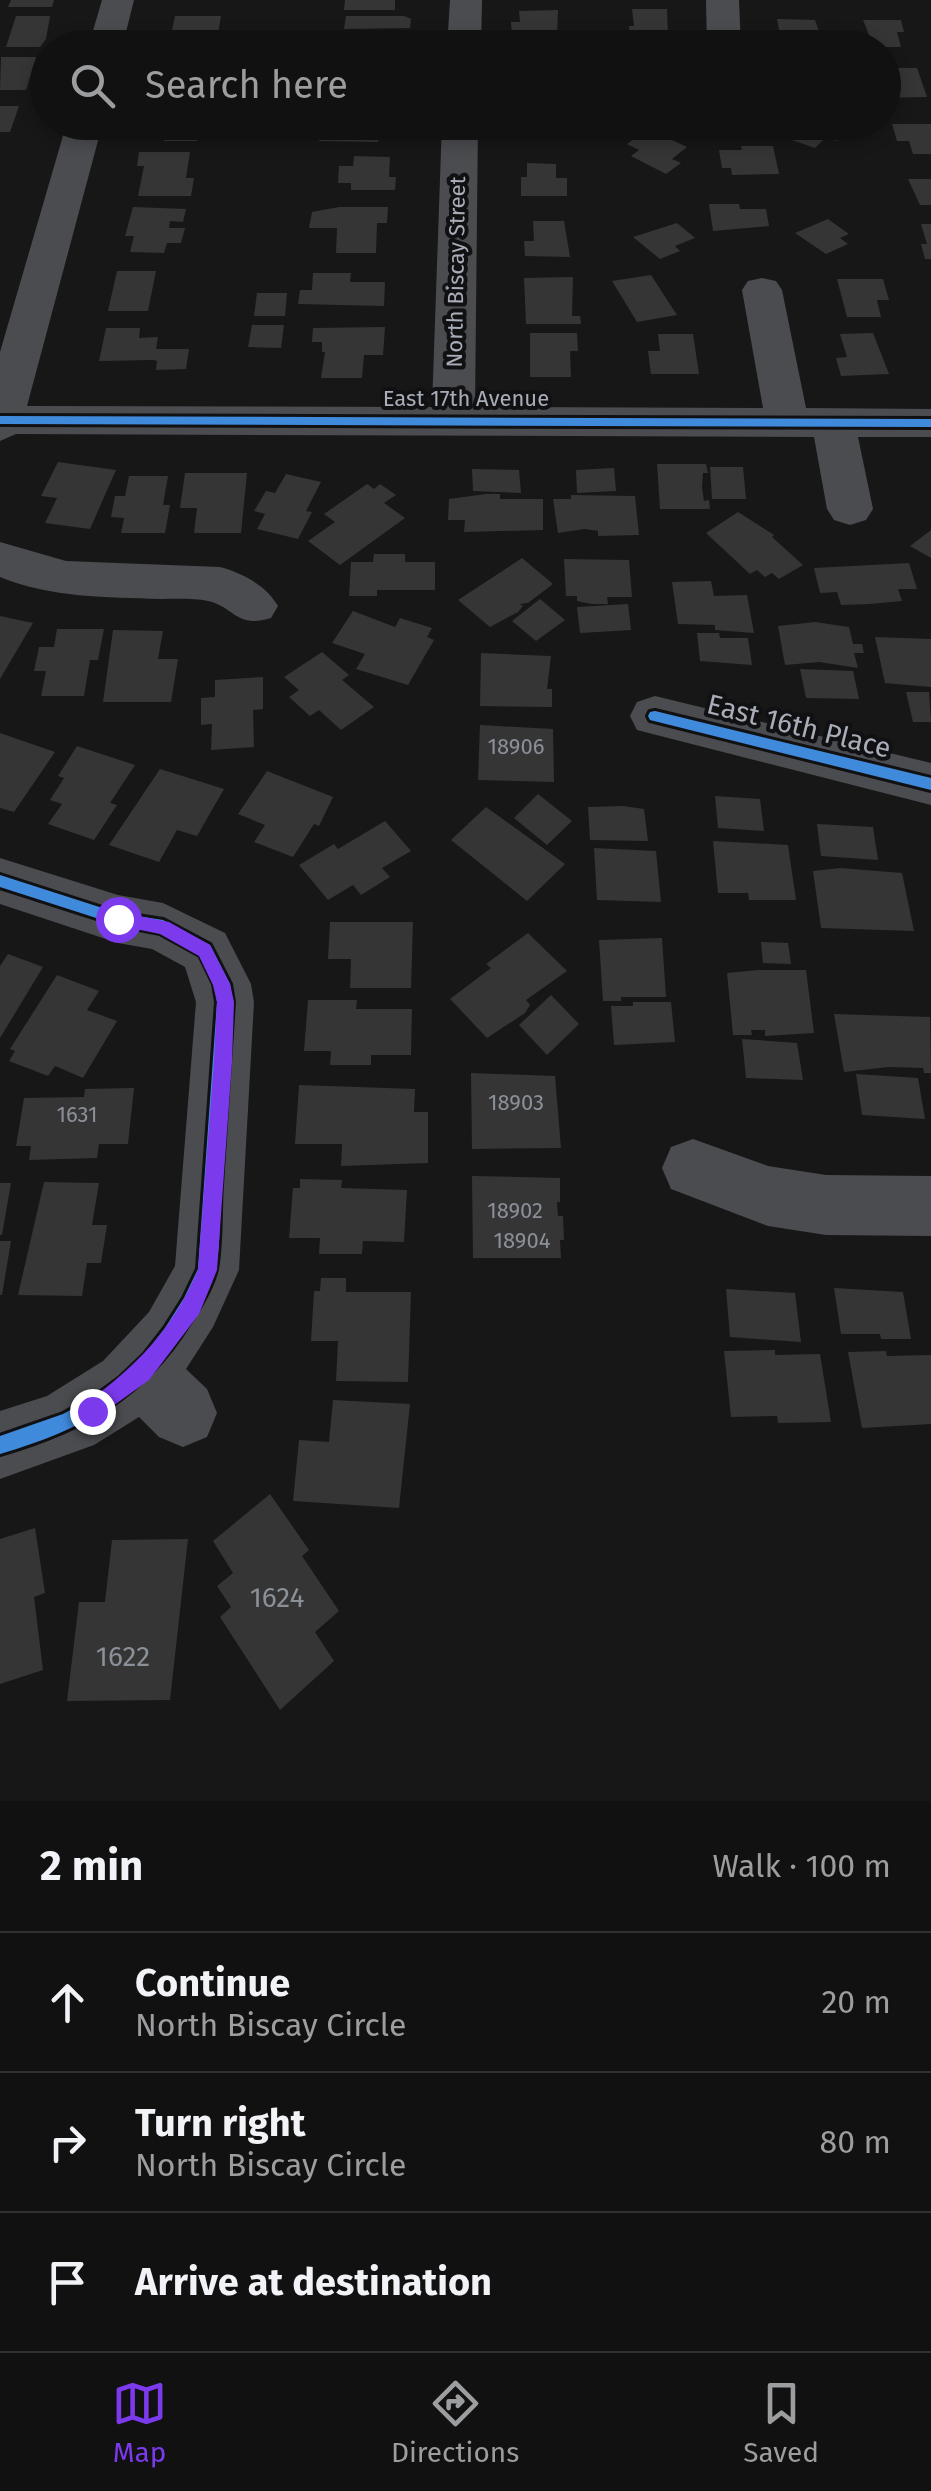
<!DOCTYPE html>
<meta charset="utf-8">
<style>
:root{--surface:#111;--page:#1e1f1f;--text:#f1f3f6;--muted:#9c9d9f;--line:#303131;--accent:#7c3aed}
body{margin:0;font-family:"Fira Sans",sans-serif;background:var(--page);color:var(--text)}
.stop{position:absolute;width:30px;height:30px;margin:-22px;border:8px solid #7c3aed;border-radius:50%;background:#fff}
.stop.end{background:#7c3aed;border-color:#fff;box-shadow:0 2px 10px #0008}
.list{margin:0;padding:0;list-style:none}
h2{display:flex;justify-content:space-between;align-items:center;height:130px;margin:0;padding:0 40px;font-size:42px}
h2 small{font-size:32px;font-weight:400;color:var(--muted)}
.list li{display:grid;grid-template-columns:65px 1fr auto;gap:30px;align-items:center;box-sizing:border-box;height:140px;padding:0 40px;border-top:2px solid var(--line)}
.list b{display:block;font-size:38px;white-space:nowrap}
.list p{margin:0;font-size:32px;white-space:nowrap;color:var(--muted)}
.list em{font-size:32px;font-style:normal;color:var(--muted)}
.icon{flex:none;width:55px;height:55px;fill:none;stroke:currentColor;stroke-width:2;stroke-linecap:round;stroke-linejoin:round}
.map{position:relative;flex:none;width:931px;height:1801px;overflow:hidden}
.search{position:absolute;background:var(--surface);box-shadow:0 5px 15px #0003;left:30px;right:30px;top:30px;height:110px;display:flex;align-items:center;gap:25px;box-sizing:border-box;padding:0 35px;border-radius:55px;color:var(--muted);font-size:38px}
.sheet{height:550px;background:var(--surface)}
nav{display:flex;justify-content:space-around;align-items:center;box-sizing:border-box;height:140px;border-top:2px solid var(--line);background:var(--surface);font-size:28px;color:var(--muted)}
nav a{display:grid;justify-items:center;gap:5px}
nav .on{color:var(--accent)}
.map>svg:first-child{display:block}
.building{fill:#353536}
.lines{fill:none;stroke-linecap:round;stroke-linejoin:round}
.minor{fill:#4b4c50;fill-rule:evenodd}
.cycleway-casing{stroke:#111113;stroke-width:6}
.cycleway{fill:#408adc;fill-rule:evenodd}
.route{fill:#7c3aed}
.labels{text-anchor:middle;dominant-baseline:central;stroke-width:8;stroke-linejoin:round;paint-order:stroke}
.far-street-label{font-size:22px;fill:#a8adb8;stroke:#111113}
.number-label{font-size:22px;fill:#8b8f98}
.street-label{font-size:28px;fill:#a8adb8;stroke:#111113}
.near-number-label{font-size:28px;fill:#8b8f98}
</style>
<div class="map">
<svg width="931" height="1801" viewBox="0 0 931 1801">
<rect width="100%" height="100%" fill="#171717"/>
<!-- building -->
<g class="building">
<path d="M11,0h43l-2,7h-44z"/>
<path d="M345,0h50v10h-51z"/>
<path d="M632,9h35l1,29h-38l-1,-12h5z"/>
<path d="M558,10l-1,26h-45l-1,-14h9l-1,-11z"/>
<path d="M16,16h34l-4,23 -6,8h-34z"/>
<path d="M175,16h46l-4,24h-47z"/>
<path d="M346,16h58l7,3 -1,9 -66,1z"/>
<path d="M777,19l38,1 9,26 -42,-1z"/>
<path d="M863,20h38l3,12h-7l4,15h-27z"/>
<path d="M329,34h65l-1,14h-66z"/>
<path d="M236,39h30l-2,9h-29z"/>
<path d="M1,57h35l-10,33h-26z"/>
<path d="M884,68h33l10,29 -43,1z"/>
<path d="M0,106h19l-9,26h-10z"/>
<path d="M165,122h36l-4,19h-33z"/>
<path d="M321,122h59l-2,20 -59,-1z"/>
<path d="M522,122h41l1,16h-41z"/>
<path d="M804,122h31l13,5 -12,14 -10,-4 -11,11 -26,-9z"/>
<path d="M892,124h39v30h-18l-4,-13h-12z"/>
<path d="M648,129l39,18 -15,12 9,4 -15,11 -35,-18 8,-6 -12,-6z"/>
<path d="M741,146h32l6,28 -47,1 -1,-7h-9l-3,-18h23z"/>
<path d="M139,152h51l-4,26h8l-3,18h-53l6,-30h-7z"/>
<path d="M354,156l36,1 -1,20h7l-1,13h-44v-7h-13l1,-17h14z"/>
<path d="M527,163l29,1v14h11v18h-46v-19h6z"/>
<path d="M908,179h23v26h-11z"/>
<path d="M709,204h30l1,5h26l3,17 -56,5z"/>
<path d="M133,207l53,2 -3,13 -13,-1 -1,7h16l-4,15h-14l-3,10 -34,-1 4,-16h-9z"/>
<path d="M339,207h49l-1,16h-10l-1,30h-40l1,-25h-28l3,-16z"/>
<path d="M828,219l21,15 -9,4 8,6 -22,10 -31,-21z"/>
<path d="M533,221h31l6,36 -45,-1 -1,-15h10z"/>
<path d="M677,223l18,15 -20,8 5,5 -20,8 -27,-22z"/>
<path d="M921,224h10v35h-6l-4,-15h6z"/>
<path d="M117,271h39l-8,40h-40z"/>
<path d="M313,273h38l-1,9h35l-1,24 -86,-2 2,-14h12z"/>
<path d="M651,275l26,40 -40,7 -25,-41z"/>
<path d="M573,277l-1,39h8l1,8h-55l-2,-46z"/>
<path d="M837,279h46l6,21h-12l4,17h-34z"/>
<path d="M257,293h30l-2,23h-31z"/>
<path d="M252,325h32l-3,23 -33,-1z"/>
<path d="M385,327l-2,28h-19l-2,23h-41l4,-26h-3v-10h-10l1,-14z"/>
<path d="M106,328h34l-1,10 19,-1 -2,12h33l-3,20 -30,1 1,-9 -4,-1 -54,1z"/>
<path d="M530,333h47l1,18h-8l1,26h-41z"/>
<path d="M873,333l16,41 -48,2 -5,-18 11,-1 -7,-23z"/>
<path d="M658,334h35l6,40h-48l-3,-23h12z"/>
<path d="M58,462l58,8 -26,59 -45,-6 12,-25 -16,-2z"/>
<path d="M657,464h49l2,9h-5l-1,14 2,14 5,-1 1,9h-50z"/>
<path d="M710,467h33l3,32h-34z"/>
<path d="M614,468l2,23 -39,2 -1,-23z"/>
<path d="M472,469l47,1 2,23 -48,-2z"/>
<path d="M185,473h62l-6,60h-47l3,-25h-17z"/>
<path d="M286,474l35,8 -15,29 6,1 -14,27 -41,-10 8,-15 -11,-3 12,-20 9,2z"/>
<path d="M129,476h39l-5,29h7l-5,28h-44l3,-15 -13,-1 4,-21h10z"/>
<path d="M367,484l7,5 6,-5 16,11 -12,8 21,15 -65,47 -32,-24 27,-19 -11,-8z"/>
<path d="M486,494h14v5h43v31l-79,2 1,-12h-17l1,-21z"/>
<path d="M571,495l64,1 4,39 -41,1v-5l-13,-2 -27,4 -5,-34h18z"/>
<path d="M738,512l36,23 -2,2 31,28 -24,14 -7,-6 -7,4 -8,-7 -7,4 -44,-41z"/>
<path d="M931,530v28l-21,-12z"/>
<path d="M374,554h31v8h30v28h-58v6h-28l2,-34h22z"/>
<path d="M522,558l31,26 -25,19 -8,1 3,2 -5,6 -28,15 -32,-27z"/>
<path d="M564,559l65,1 3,37h-25l1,7h-16l-15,-3v-5h-11z"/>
<path d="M909,563l8,26h-19l4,12 -32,3 -29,1 -4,-13 -17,1 -6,-25z"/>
<path d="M711,581l3,15 33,-1 7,38 -39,-3v-5l-37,-1 -6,-42z"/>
<path d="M540,599l25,21 -29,21 -24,-20z"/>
<path d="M628,604l3,26 -51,3 -3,-26z"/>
<path d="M353,611l42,16 5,-9 32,10 -5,9 7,3 -26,45 -52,-16 9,-15 -33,-11z"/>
<path d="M0,616l33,7 -33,56z"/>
<path d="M815,622l34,5 4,17h9l2,9h-10l4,15 -39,-6 -34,3 -7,-39z"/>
<path d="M57,629h47l-6,31h-8l-6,36h-43l5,-25h-12l5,-24h15z"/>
<path d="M113,630l50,1 -5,28h20l-7,43h-68z"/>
<path d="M697,633h22l1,5h28l4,27 -52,-4z"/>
<path d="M875,637l56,2v48l-46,-4z"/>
<path d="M322,652l27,23 -7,5 32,27 -33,23 -22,-20 -9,6 -21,-19 10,-7 -15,-13z"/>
<path d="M481,653l70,3 -4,33h5v18l-72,-1z"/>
<path d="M800,669l53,2 6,28 -53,-1z"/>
<path d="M263,677v32l-10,1 1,37 -43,3 1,-26 -11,1v-27l14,-1v-17z"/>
<path d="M906,692h23l2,30h-18z"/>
<path d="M480,725l73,4 1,53 -76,-2z"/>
<path d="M0,733l55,19 -41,60 -14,-4z"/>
<path d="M77,746l58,19 -25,38 7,2 -23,35 -46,-16 14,-20 -12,-4 14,-22 -6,-2z"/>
<path d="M160,769l64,20 -27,47 -20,-6 -18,32 -50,-17z"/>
<path d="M267,771l66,26 -14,29 -5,-2 -21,33 -39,-15 11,-17 -27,-11z"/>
<path d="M538,794l34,27 -25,24 -33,-27z"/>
<path d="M715,796l45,3 4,32 -46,-3z"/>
<path d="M623,806l21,3 4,32 -58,-1 -2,-33z"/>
<path d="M486,807l79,57 -38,37 -76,-61z"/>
<path d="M385,821l26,30 -29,17 8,9 -29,18 -8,-10 -25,15 -29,-35 35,-21 4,5z"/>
<path d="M817,824l56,3 5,33 -57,-4z"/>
<path d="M713,841l75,4 8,55h-47l-1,-7h-30z"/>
<path d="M594,848l62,3 5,51 -64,-2z"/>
<path d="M840,868l62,5 12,58 -93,-3 -8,-57z"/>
<path d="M330,922h83l-2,66h-61l1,-29h-23z"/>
<path d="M528,933l39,38 -41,29 4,5 -5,8 -38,25 -37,-39 41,-31 -5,-4z"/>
<path d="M662,938l4,59h-45v4h-18l-4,-61z"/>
<path d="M761,942l27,1 3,21 -28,-1z"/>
<path d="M8,954l35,13 -43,71v-72z"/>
<path d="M758,970h48l8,63 -49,3v-6h-14l1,5h-19l-6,-62z"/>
<path d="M57,975l42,16 -12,19 30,11 -34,57 -28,-12 -7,10 -39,-15 6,-10 -5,-2z"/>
<path d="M551,995l28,29 -32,31 -28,-30z"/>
<path d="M308,1000h49l-1,9h56l-1,46h-40v10h-41l1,-14h-27z"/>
<path d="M633,1002h38l4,40 -61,3 -3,-39h22z"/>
<path d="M834,1014l96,3 1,56h-7l-1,-5 -34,-1 -45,5z"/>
<path d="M742,1039l55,4 6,37 -57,-2z"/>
<path d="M471,1073l84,3 6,72 -89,1z"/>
<path d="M856,1074l62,4 7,41 -63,-4z"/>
<path d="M299,1085l116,4 -1,23h14v51l-87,3 1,-22h-47z"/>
<path d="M134,1088l-6,56h-29l-2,14 -68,2 2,-14h-15l8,-48 60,-1 1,-8z"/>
<path d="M472,1176l88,2v24h-3l1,14h5l1,24h-4l1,18h-88z"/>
<path d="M300,1179l42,1 -1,8 66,2 -3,52 -41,-1 -1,13h-43l1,-16h-31l4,-50h7z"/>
<path d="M44,1182l55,1 -7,42h15l-6,38h-14l-5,33 -64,-1z"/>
<path d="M0,1183h11l-9,52h-2z"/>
<path d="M0,1241h11l-9,54h-2z"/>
<path d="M321,1278h25v14h65l-3,90 -72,-1 2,-40h-27l3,-50h6z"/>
<path d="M834,1288l69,4 8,47h-30l-1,-5h-39z"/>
<path d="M726,1289l69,4 6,49 -71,-5z"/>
<path d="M775,1350v5l45,-1 11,68 -53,1 -1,-7 -46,1 -7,-66z"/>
<path d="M886,1351l1,5 44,-1v69l-69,4 -14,-76z"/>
<path d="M333,1400l77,4 -11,104 -106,-7 6,-61 30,2z"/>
<path d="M270,1494l39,56 -7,6 37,55 -24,21 19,29 -54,49 -60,-93 11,-10 -14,-21 16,-13 -20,-32z"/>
<path d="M35,1528l10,65 -11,4 9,73 -43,14v-145z"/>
<path d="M188,1539l-18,161 -103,1 12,-99h26l7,-62z"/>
</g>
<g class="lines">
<!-- minor -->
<g class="minor">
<path d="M102,0h32l-12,48h-34z"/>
<path d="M450,0h32l-1,48h-34z"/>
<path d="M706,0h33l2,48h-34z"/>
<path d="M67,122h36l-76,284 405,1 10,-285h36l-3,285 288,1 -21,-118 6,-9 14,-3 14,3 6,9 24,118 125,1v28h-73l15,72 -7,11 -16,5 -16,-5 -7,-11 -13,-72 -798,-3 -16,7v-89z"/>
<path d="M0,542l66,19 154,6c22,6 46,18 58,39l-7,12c-35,11 -36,-11 -63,-17 -15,-3 -32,-2 -47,-2 -55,-2 -109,-1 -161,-22z"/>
<path d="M655,696l276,67v42l-294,-75 -7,-14 7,-14z"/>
<path d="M0,858l118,37 45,8 62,30 26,51 3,18 -15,268 -26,57 -27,42 21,20 10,24 -10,24 -24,10 -24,-10 -20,-20 -45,28 -94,34v-68l47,-15 56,-35 46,-49 26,-46 21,-264 -11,-35 -33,-18 -34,-6 -118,-39z"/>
<path d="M693,1139l75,27 58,9 105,1v60l-105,-1 -58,-9 -97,-37 -9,-21 9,-21z"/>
</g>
<!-- cycleway casing -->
<g class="cycleway-casing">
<g id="cycleway">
<path d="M0,416l931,3v8l-931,-3z"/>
<path d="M655,711l276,67v12l-281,-70 -2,-4 2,-4z"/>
<path d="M0,875l118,38 45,7 47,25 20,39 3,18c-4,61 -8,122 -12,183 -2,27 0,57 -5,84 -4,18 -17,39 -27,54 -46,75 -107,107 -189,131v-18l63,-22 30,-16 27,-20 24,-23 21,-27 19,-30 14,-29 19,-267 -3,-18 -14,-29 -40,-22 -42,-8 -118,-38z"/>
</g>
</g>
<!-- cycleway -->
<use href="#cycleway" class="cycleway"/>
</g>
<!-- route -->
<path class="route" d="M118,912l51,10 41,23 20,39 4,18 -2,60 -15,208 -18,44 -50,66 -57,41 -9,-10 2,-7c52,-39 87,-73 113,-134l16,-208 3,-60 -4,-17 -14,-29 -39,-22 -48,-10v-10z"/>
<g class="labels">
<!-- far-street labels -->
<g class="far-street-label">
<text transform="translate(456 272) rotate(-89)">North Biscay Street</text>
<text x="466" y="398">East 17th Avenue</text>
</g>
<!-- number labels -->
<g class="number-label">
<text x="516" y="746">18906</text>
<text x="516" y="1102">18903</text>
<text x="77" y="1114">1631</text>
<text x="515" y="1210">18902</text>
<text x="522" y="1240">18904</text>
</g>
<!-- street labels -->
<g class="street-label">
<text transform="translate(799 726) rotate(14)">East 16th Place</text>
</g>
<!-- near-number labels -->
<g class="near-number-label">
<text x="277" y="1597">1624</text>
<text x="123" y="1656">1622</text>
</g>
</g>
</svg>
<div class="stop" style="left:118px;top:919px"></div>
<div class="stop end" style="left:92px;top:1411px"></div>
<div class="search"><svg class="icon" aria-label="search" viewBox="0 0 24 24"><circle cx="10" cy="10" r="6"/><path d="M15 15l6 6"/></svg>Search here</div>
</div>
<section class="sheet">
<h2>2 min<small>Walk · 100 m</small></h2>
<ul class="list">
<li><svg class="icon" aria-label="ahead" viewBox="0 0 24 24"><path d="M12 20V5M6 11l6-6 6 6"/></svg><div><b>Continue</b><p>North Biscay Circle</p></div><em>20 m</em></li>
<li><svg class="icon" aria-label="right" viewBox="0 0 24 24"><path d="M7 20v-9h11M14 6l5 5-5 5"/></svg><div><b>Turn right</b><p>North Biscay Circle</p></div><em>80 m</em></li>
<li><svg class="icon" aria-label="arrive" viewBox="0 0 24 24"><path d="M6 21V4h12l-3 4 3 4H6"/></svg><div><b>Arrive at destination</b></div></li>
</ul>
</section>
<nav>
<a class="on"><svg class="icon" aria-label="map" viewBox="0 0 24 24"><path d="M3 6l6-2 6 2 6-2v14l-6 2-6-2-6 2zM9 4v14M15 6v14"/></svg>Map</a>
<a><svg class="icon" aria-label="directions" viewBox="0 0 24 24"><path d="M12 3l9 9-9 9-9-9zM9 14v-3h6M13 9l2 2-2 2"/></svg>Directions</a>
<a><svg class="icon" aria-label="saved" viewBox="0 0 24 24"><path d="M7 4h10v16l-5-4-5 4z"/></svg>Saved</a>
</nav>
